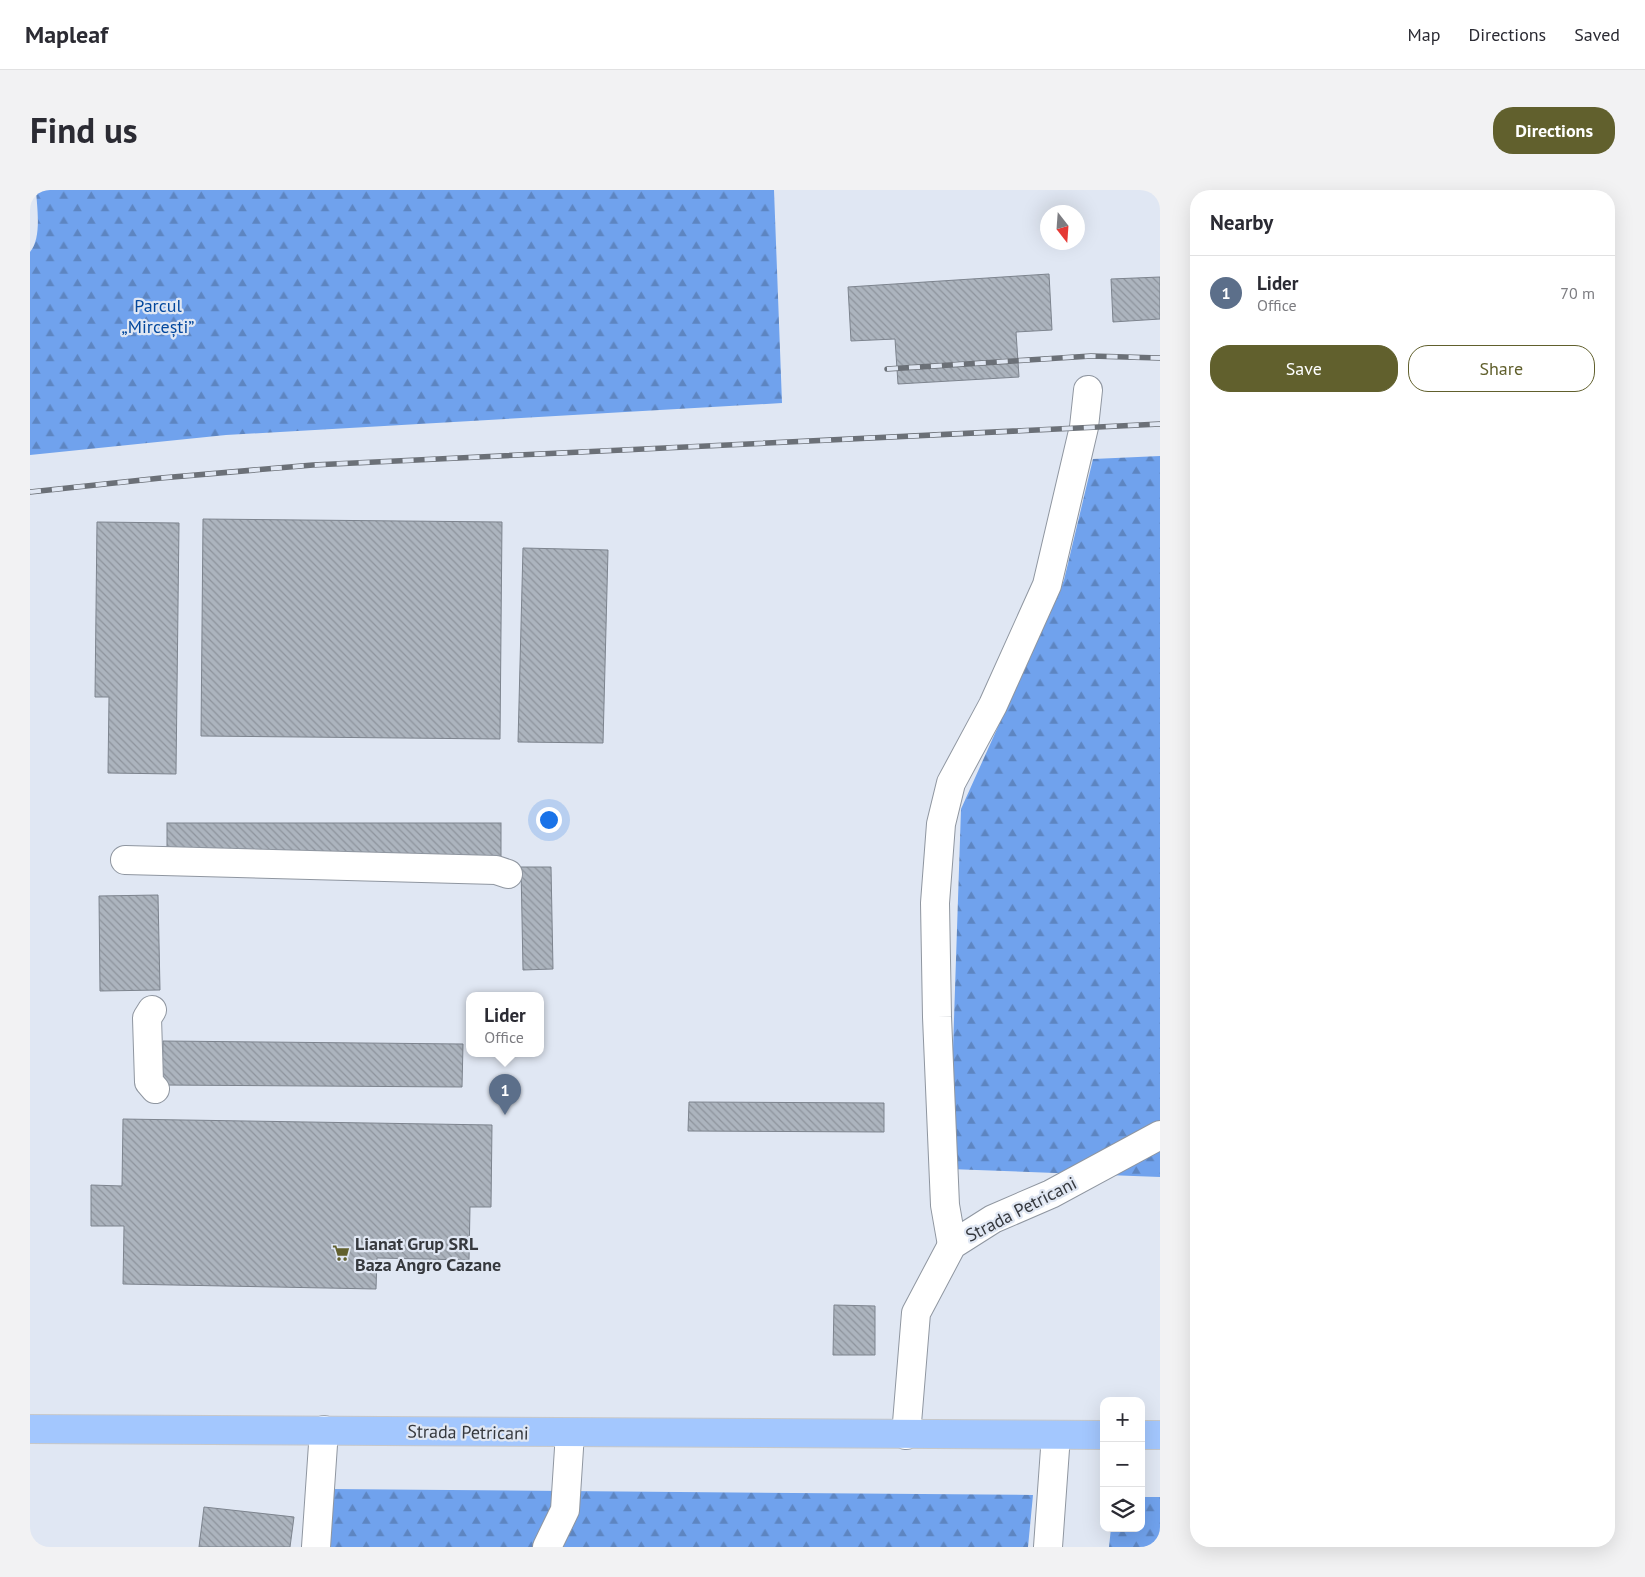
<!DOCTYPE html>
<meta charset="utf-8">
<style>
:root{--surface:#fff;--page:#f2f2f3;--text:#2b2b33;--muted:#7c7c81;--line:#e1e1e2;--accent:#61602d}
body{margin:0;font-family:"PT Sans",sans-serif;background:var(--page);color:var(--text)}
.controls{position:absolute;right:15px;bottom:15px;display:grid;overflow:hidden;border-radius:10px;box-shadow:0 5px 20px #0002}
.controls button{width:45px;height:45px;display:grid;place-items:center;padding:0;border:0;border-bottom:1px solid var(--line);background:var(--surface);color:var(--text);font:25px sans-serif}
.compass{position:absolute;left:1010px;top:15px;width:45px;height:45px;border-radius:50%;background:var(--surface);box-shadow:0 5px 20px #0002;rotate:163deg}
.you{position:absolute;left:518px;top:629px;width:18px;height:18px;margin:-12px;border:4px solid #fff;border-radius:50%;background:#1a73e8;box-shadow:0 0 0 8px #1a73e833}
.badge{display:grid;place-items:center;width:32px;height:32px;border-radius:50%;background:var(--accent);color:#fff;font-size:16px;font-weight:700}
.pin{position:absolute;translate:-50% -41px;filter:drop-shadow(0 1px 2px #0008)}
.pin::after{content:'';position:absolute;top:26px;width:18px;height:15px;background:inherit;clip-path:polygon(0 0,100% 0,50% 100%)}
.popup{position:absolute;left:436px;top:802px;width:78px;height:65px;box-sizing:border-box;display:grid;place-content:center;border-radius:10px;background:var(--surface);filter:drop-shadow(0 1px 4px #0005);font-size:16px;white-space:nowrap;color:var(--muted)}
.popup b{font-size:19px;color:var(--text)}
.popup::after{content:'';position:absolute;left:50%;top:100%;margin-left:-10px;border:10px solid transparent;border-top-color:var(--surface)}
.list{margin:0;padding:0;list-style:none}
h2{display:flex;justify-content:space-between;align-items:center;height:65px;margin:0;padding:0 20px;font-size:21px}
h2 small{font-size:16px;font-weight:400;color:var(--muted)}
.list li{display:grid;grid-template-columns:32px 1fr auto;gap:15px;align-items:center;box-sizing:border-box;height:75px;padding:0 20px;border-top:1px solid var(--line)}
.list b{display:block;font-size:19px;white-space:nowrap}
.list p{margin:0;font-size:16px;white-space:nowrap;color:var(--muted)}
.list em{font-size:16px;font-style:normal;color:var(--muted)}
.actions{display:flex;gap:10px;padding:15px 20px}
.actions a{flex:1;padding:11px 0;border:1px solid var(--accent);border-radius:20px;text-align:center;font-size:18px;color:var(--accent)}
.actions .main{background:var(--accent);color:#fff}
.icon{flex:none;width:28px;height:28px;fill:none;stroke:currentColor;stroke-width:2;stroke-linecap:round;stroke-linejoin:round}
.map{position:relative;flex:none;width:1130px;height:1357px;overflow:hidden;border-radius:20px}
header{display:flex;align-items:center;gap:30px;box-sizing:border-box;height:70px;padding:0 25px;background:var(--surface);border-bottom:1px solid var(--line)}
header strong{font-size:24px}
nav{display:flex;gap:28px;margin-inline-start:auto;font-size:18px}
.intro{display:flex;align-items:center;justify-content:space-between;box-sizing:border-box;height:120px;padding:0 30px}
h1{margin:0;font-size:35px}
.button{padding:12px 22px;border-radius:20px;background:var(--accent);color:#fff;font-size:18px;font-weight:700}
main{display:flex;gap:30px;padding:0 30px}
aside{flex:1;background:var(--surface);border-radius:20px;box-shadow:0 5px 20px #0002}
.map>svg:first-child{display:block}
.forest{fill:url(#forest-firs)}
.building{fill:url(#building-back-hatch);stroke:#7d848e}
.lines{fill:none;stroke-linecap:round;stroke-linejoin:round}
.minor-casing{stroke:#8f96a0;stroke-width:30}
.major-casing{stroke:#c7c8c9;stroke-width:30}
.minor{stroke:#fff;stroke-width:28}
.major{stroke:#a3c7fe;stroke-width:28}
.rail-casing{stroke:#6b7077;stroke-width:5.5}
.rail{stroke:#e0e7f3;stroke-width:4;stroke-dasharray:11;stroke-linecap:butt}
.labels{text-anchor:middle;dominant-baseline:central;stroke-width:4.5;stroke-linejoin:round;paint-order:stroke}
.park-label{font-size:18px;fill:#02479d;stroke:#e0e7f3}
.street-label{font-size:18px;fill:#36393e;stroke:#e0e7f3}
.poi-label{font-size:18px;font-weight:bold;fill:#36393e;stroke:#e0e7f3;text-anchor:start}
</style>
<header>
<strong>Mapleaf</strong>
<nav><a>Map</a><a>Directions</a><a>Saved</a></nav>
</header>
<div class="intro"><h1>Find us</h1><a class="button">Directions</a></div>
<main>
<div class="map">
<svg width="1130" height="1357" viewBox="0 0 1130 1357">
<defs>
<pattern id="forest-firs" width="22" height="20" patternUnits="userSpaceOnUse" patternTransform="scale(1.25)"><rect width="22" height="20" fill="#70a2ed"/><path d="M5 1l3.5 6h-7zM16 11l3.5 6h-7z" fill="#5d85c1"/></pattern>
<pattern id="building-back-hatch" width="6" height="6" patternUnits="userSpaceOnUse" patternTransform="scale(1.25)"><rect width="6" height="6" fill="#acb4be"/><path d="M-1 5l2 2M0 0l6 6M5-1l2 2" fill="none" stroke="#8d939c"/></pattern>
</defs>
<rect width="100%" height="100%" fill="#e0e7f3"/>
<!-- forest -->
<g class="forest">
<path d="M6,0h738l8,213 -556,32 -196,20v-203c12,-14 7,-45 6,-62z"/>
<path d="M1130,266v721l-211,-8 12,-360 103,-229 29,-121z"/>
<path d="M299,1299l704,6 -5,52h-702z"/>
<path d="M1111,1307h19v50h-51l2,-19h30z"/>
</g>
<!-- building -->
<g class="building">
<path d="M1019,84l3,56 -36,2 3,45 -121,7 -3,-45 -44,2 -3,-54z"/>
<path d="M1130,87v42l-47,3 -2,-43z"/>
<path d="M173,329l299,3 -2,217 -299,-3z"/>
<path d="M67,332l82,1 -3,251 -68,-1 1,-76h-14z"/>
<path d="M493,358l85,2 -5,193 -85,-1z"/>
<rect x="137" y="633" width="334" height="35"/>
<path d="M491,677h30l2,102 -30,1z"/>
<path d="M128,705l2,95 -60,1 -1,-95z"/>
<path d="M133,851l300,3 -1,43 -300,-2z"/>
<path d="M659,912l195,1v29l-196,-1z"/>
<path d="M93,929l369,6 -1,82h-21l-1,53 -92,-2 -1,31 -253,-5 1,-58h-33v-41l31,1z"/>
<path d="M804,1115l41,1v49h-42z"/>
<path d="M174,1317l90,10 -4,30h-91z"/>
</g>
<g class="lines">
<!-- minor casing -->
<g class="minor-casing">
<g id="minor">
<path d="M95,670l371,10 12,4"/>
<path d="M122,820l-5,8 2,64 6,7"/>
<path d="M922,1055l-7,-40 -8,-188 -2,-114 6,-79 10,-41 42,-78 54,-120 37,-158 4,-37"/>
<path d="M876,1245l10,-122 36,-68 41,-26 58,-25 109,-59"/>
<path d="M286,1357l8,-117"/>
<path d="M517,1357l18,-37 5,-77"/>
<path d="M1018,1357l8,-112"/>
</g>
</g>
<!-- major casing -->
<g class="major-casing">
<g id="major">
<path d="M0,1239l1074,6"/>
<path d="M1111,1245h19"/>
</g>
</g>
<!-- minor -->
<use href="#minor" class="minor"/>
<!-- major -->
<use href="#major" class="major"/>
<!-- rail casing -->
<g class="rail-casing">
<g id="rail">
<path d="M857,179l204,-13 69,2"/>
<path d="M0,302l131,-14 152,-13 847,-41"/>
</g>
</g>
<!-- rail -->
<use href="#rail" class="rail"/>
</g>
<!-- icons -->
<defs>
<g id="supermarket-bare" transform="scale(1.35)"><path d="M-6-5.5h2.5l.6 2H6L4.5 2H-2.5L-4.4-4H-6ZM-1.5 3.2a1.3 1.3 0 1 0 .1 0ZM3 3.2a1.3 1.3 0 1 0 .1 0Z" fill="#61602d" stroke="#e0e7f3" stroke-width="2.5" paint-order="stroke"/></g>
</defs>
<g fill-rule="evenodd">
<use href="#supermarket-bare" x="311" y="1063"/>
</g>
<g class="labels">
<!-- park labels -->
<g class="park-label">
<text x="128" y="115">Parcul<tspan x="128" dy="21">„Mircești”</tspan></text>
</g>
<!-- street labels -->
<g class="street-label">
<text transform="translate(991 1019) rotate(-27)">Strada Petricani</text>
<text transform="translate(438 1242) rotate(1)">Strada Petricani</text>
</g>
<!-- poi labels -->
<g class="poi-label">
<text x="325" y="1053">Lianat Grup SRL<tspan x="325" dy="21">Baza Angro Cazane</tspan></text>
</g>
</g>
</svg>
<div class="controls">
<button>+</button>
<button>−</button>
<button><svg class="icon" aria-label="layers" viewBox="0 0 24 24"><path d="M12 4l9 5-9 5-9-5zM3 14l9 5 9-5"/></svg></button>
</div>
<svg class="compass" viewBox="-18 -18 36 36"><path d="M0-13l5 13h-10z" fill="#e53935"/><path d="M0 13l5-13h-10z" fill="#7c7c81"/></svg>
<div class="you"></div>
<div class="pin badge" style="left:475px;top:925px;background:#5c6f8a">1</div>
<div class="popup"><b>Lider</b>Office</div>
</div>
<aside>
<h2>Nearby<small></small></h2>
<ul class="list">
<li><span class="badge" style="background:#5c6f8a">1</span><div><b>Lider</b><p>Office</p></div><em>70 m</em></li>
</ul>
<div class="actions"><a class="main">Save</a><a>Share</a></div>
</aside>
</main>
